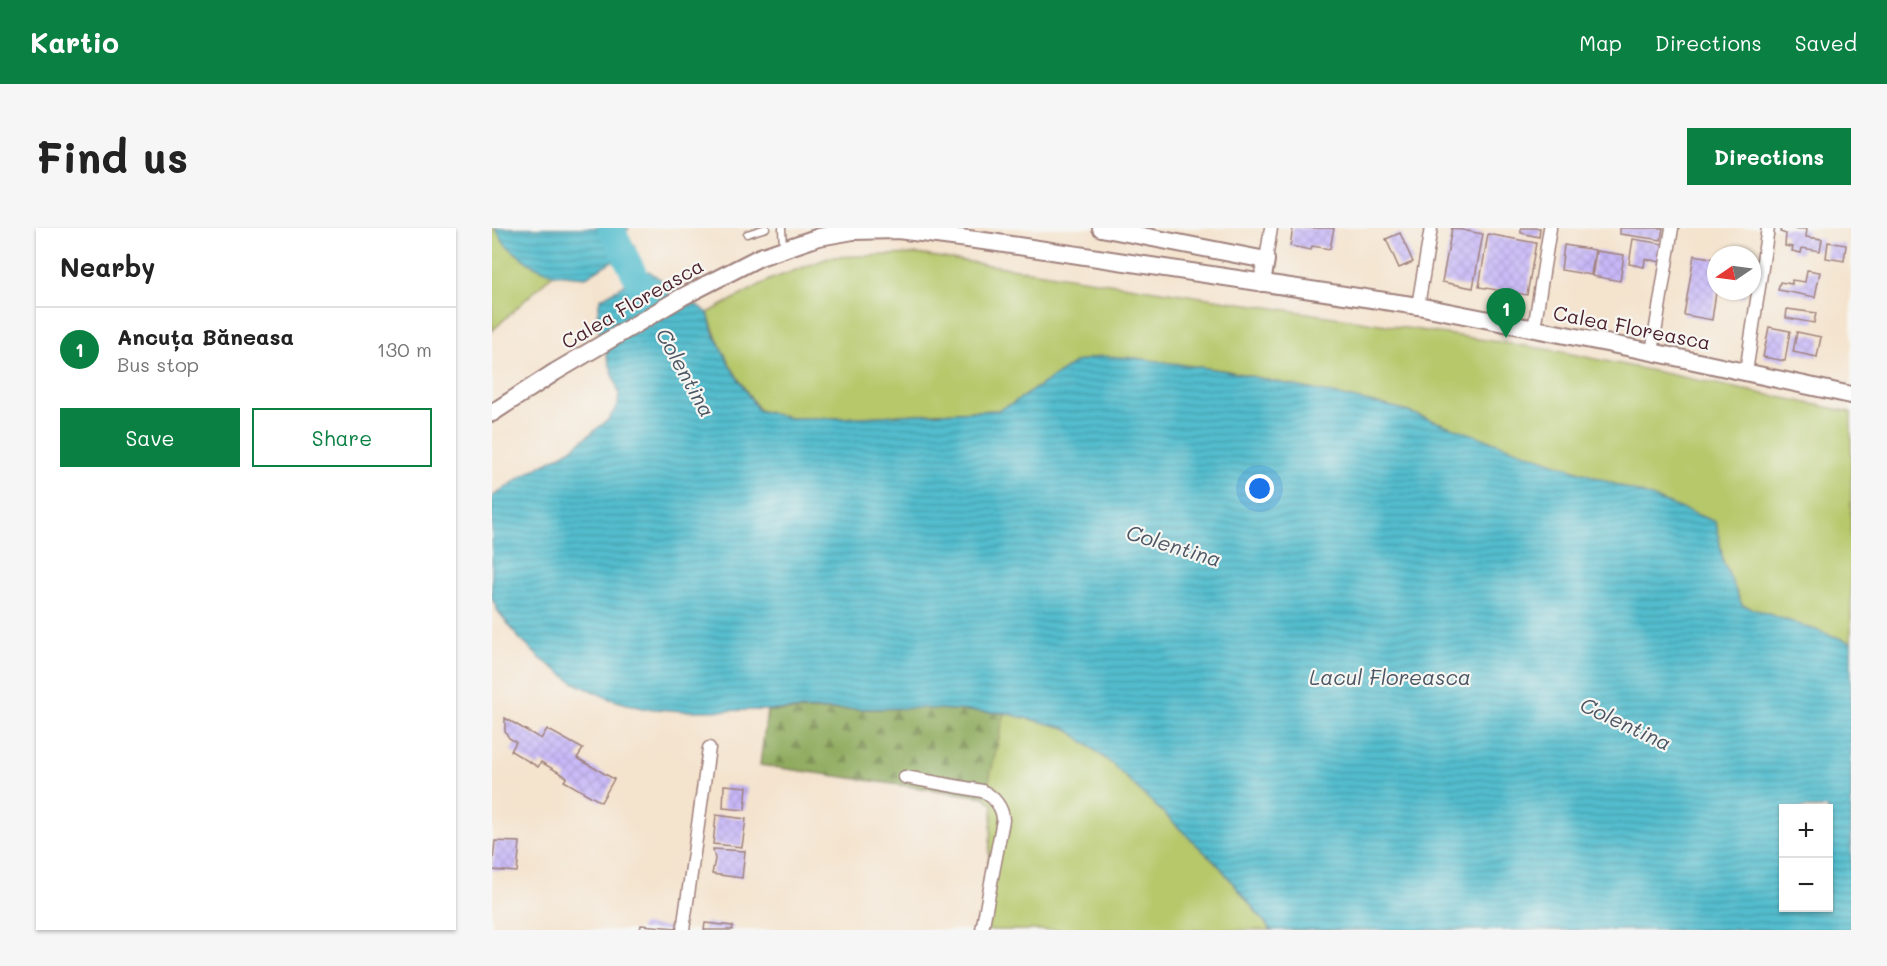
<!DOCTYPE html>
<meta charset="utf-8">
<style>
:root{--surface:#fff;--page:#f6f6f6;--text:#222;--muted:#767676;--line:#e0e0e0;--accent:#0b8043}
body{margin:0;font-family:Mali,sans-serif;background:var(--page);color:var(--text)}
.controls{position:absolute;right:18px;bottom:18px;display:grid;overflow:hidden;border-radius:0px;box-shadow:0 2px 4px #0004}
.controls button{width:54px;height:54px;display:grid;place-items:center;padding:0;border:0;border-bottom:2px solid var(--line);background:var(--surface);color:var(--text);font:30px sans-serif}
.compass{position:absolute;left:1215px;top:18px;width:54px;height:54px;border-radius:50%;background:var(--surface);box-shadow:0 2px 4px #0004;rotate:257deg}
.you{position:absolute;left:768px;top:261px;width:21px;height:21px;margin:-15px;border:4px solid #fff;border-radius:50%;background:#1a73e8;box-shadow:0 0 0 9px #1a73e833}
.badge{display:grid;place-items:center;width:39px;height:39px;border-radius:50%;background:var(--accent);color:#fff;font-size:20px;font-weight:700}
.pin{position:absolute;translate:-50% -50px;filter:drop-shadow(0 2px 3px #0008)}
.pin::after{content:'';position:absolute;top:32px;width:21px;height:18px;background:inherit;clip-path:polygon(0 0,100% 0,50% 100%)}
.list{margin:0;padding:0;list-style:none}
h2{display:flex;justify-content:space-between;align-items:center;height:78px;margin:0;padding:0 24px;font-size:26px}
h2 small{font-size:20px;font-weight:400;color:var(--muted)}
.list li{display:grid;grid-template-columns:39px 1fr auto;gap:18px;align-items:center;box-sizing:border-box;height:84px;padding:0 24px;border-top:2px solid var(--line)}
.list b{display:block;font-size:22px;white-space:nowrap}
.list p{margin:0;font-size:20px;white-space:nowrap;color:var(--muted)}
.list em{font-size:20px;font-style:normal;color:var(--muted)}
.actions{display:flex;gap:12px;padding:18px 24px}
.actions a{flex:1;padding:14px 0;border:2px solid var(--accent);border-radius:0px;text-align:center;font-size:21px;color:var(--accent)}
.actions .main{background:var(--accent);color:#fff}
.map{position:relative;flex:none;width:1359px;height:702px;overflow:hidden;border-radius:0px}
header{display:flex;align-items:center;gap:36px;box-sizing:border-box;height:84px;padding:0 30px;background:var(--accent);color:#fff}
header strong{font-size:28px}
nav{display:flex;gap:33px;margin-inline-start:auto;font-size:21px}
.intro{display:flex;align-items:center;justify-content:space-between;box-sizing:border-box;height:144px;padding:0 36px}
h1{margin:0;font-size:42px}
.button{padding:15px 27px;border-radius:0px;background:var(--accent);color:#fff;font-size:21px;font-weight:700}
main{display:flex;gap:36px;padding:0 36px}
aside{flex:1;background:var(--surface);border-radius:0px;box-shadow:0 2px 4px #0004}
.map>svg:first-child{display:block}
.forest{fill:url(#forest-firs);stroke:#6d6645;stroke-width:1.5}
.green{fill:#b6c86b;stroke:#80744b;stroke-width:1.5}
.water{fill:url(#water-rules);stroke:#4e6e7c;stroke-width:1.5;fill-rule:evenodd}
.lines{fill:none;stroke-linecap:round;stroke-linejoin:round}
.river{stroke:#52bdce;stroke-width:26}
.building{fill:url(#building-cross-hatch)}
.lane-casing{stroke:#9f817c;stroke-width:9}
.street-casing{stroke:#9f817c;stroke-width:15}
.secondary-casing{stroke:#9f817c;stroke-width:20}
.lane{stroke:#fff;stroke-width:6}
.street{stroke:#fff;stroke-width:12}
.secondary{stroke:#fff;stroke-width:16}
.labels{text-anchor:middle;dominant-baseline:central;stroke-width:4.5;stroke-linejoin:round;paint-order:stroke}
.street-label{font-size:20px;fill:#4a1f2b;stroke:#f6f6f2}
.water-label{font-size:21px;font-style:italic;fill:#4d5664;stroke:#f6f6f2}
</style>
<header>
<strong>Kartio</strong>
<nav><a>Map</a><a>Directions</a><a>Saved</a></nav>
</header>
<div class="intro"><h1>Find us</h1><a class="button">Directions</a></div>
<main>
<aside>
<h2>Nearby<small></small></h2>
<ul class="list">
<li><span class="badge">1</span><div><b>Ancuța Băneasa</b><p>Bus stop</p></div><em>130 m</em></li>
</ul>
<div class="actions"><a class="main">Save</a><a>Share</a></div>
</aside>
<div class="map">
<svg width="1359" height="702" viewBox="0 0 1359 702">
<defs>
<pattern id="forest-firs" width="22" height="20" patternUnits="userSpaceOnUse" patternTransform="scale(1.5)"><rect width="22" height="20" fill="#90ac5f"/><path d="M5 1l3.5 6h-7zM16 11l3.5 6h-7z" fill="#788b4f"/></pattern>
<pattern id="water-rules" width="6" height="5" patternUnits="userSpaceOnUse" patternTransform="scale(1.5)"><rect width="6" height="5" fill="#52bdce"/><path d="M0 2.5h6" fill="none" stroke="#4699a7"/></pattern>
<pattern id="building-cross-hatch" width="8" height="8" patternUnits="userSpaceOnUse" patternTransform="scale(1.5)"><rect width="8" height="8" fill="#c8b8f8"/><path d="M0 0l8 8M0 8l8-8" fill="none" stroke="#ad9ed5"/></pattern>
</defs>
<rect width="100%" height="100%" fill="#f6f6f2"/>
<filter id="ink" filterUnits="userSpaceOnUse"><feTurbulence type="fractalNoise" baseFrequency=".0167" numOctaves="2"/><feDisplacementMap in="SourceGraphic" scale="12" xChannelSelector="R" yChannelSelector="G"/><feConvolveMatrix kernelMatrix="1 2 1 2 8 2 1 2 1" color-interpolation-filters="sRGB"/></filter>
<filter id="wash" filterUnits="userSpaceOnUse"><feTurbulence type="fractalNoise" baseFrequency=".008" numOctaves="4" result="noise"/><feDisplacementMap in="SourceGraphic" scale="24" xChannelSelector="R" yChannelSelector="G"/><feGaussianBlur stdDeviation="1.35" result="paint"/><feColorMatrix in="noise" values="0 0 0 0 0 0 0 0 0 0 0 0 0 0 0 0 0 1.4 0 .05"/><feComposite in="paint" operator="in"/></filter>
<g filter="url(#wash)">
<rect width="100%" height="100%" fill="#f4e3cd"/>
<!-- forest -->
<path class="forest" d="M429,480l84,5 91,52 -113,165 10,-125 -8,-8 -225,-32 7,-54z"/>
<!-- green -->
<g class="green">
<path d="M0,0h3c16,26 31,34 58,46l-61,57z"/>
<path d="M425,26l635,96 299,62v230l-109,-37 -19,-44 -7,-39 -70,-27 -249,-87 -170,-37 -92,-13 -137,52 -156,8h-52l-31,-8c-21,-31 -41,-61 -51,-97l61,-33 62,-23z"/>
<path d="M513,485l61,15 46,36 108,103 51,63h-288l10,-125 -8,-8z"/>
</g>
<!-- water -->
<g class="water">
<path d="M3,0h134l-3,4 9,15 -49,30 -33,-3 -23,-10 -24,-19z"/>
<path d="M157,43l59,42 5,19 19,37 26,41 32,8h52l156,-8 15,-7 63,-41 25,-6 34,2 92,13 170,37 249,87 70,27 7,39 19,44 109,37v288h-580l-51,-63 -108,-103 -46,-36 -61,-15 -84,-5 -237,3 -42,-3 -32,-9 -35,-16 -34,-24 -22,-21 -21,-27 -6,-13v-101l31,-21 47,-26 39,-31 9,-14 1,-12 -23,-71 4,-23zM1292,580h44v100h-44z"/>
</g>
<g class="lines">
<!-- river -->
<path class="river" d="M119,0l41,81"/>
</g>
<g id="blocks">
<!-- building -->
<g class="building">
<path d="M801,0h41l-4,21 -18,-3 -1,4 -21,-4z"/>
<path d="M960,0l31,6 -10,54 -31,-6z"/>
<path d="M1029,0h19l-1,9 -18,-4z"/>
<path d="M1128,0h43l-2,12 -41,-6z"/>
<path d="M1289,0l26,1 -1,8 16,2 -2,12 -18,-3 -1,5 -9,-2 1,-4 -8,-1 1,-12 -6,-2z"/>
<path d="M908,5l13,29 -14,6 -13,-29z"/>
<path d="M996,6l48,9 -9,52 -48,-8z"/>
<path d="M1141,11l31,5 -3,18 -16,-3 -1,8 -15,-3z"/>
<path d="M1336,14l18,3 -2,16 -18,-3z"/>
<path d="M1072,17l31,5 -4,25 -30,-5z"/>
<path d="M1104,23l28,4 -4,26 -28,-5z"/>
<path d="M1202,27l22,4v32h29l-1,6 -28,-5 -4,28 -28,-5z"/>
<path d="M1315,42l13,2 -5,25 -37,-7 2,-8 12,2v-4l13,2z"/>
<path d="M1295,81l29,4 -2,10 -28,-5z"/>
<path d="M1277,99l21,4 -5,30 -22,-4z"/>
<path d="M1305,104l24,5 -4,20 -24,-5z"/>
<path d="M13,490l36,21 6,-10 36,20 -6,9 37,21 -13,23 -37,-21 3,-4 -26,-15 -3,5 -27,-16 5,-9 -7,-4 -4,-7z"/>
<path d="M232,557l23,2 -2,23 -22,-2z"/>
<path d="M224,587l30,4 -4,28 -29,-3z"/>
<path d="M3,613l25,1 -3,30 -25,-2z"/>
<path d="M221,621l32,2 -3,27 -30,-4 3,-15z"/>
<path d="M213,695l28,3 -1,4h-28z"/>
<path d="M149,697l35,3v2h-36z"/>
</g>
</g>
</g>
<g filter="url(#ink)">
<use href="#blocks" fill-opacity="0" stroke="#9f817c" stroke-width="1.5"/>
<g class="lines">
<!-- lane casing -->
<g class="lane-casing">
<g id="lane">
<path d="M290,0l1,20"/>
<path d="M255,6l19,-6"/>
</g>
</g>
<!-- street casing -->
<g class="street-casing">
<g id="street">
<path d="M774,32l5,-32"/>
<path d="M926,78l13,-78"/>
<path d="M1042,101l16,-101"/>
<path d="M1160,124l20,-124"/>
<path d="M1254,144l22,-144"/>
<path d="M413,549l77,14c11,5 21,16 21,29l-21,110"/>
<path d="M191,702l26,-182"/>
</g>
</g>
<!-- secondary casing -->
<g class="secondary-casing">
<g id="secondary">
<path d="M609,0l165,32 -4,23"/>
<path d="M0,185l63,-41 127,-75 78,-40 59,-20 34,-6 45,-1 93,12 427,64 234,46 199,43"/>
</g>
</g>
<!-- lane -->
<use href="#lane" class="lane"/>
<!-- street -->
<use href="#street" class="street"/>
<!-- secondary -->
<use href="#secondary" class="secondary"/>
</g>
</g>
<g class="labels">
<!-- street labels -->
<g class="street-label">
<text transform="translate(140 75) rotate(-30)">Calea Floreasca</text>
<text transform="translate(1140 99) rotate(11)">Calea Floreasca</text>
</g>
<!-- water labels -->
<g class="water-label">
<text transform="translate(194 144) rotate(61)">Colentina</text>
<text transform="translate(682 317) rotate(17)">Colentina</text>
<text x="898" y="448">Lacul Floreasca</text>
<text transform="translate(1134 495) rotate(25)">Colentina</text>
</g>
</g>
</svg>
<div class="controls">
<button>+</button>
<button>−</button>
</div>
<svg class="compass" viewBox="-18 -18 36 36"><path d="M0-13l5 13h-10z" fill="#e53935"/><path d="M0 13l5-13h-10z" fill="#767676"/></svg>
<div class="you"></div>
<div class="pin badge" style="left:1014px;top:110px">1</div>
</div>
</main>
